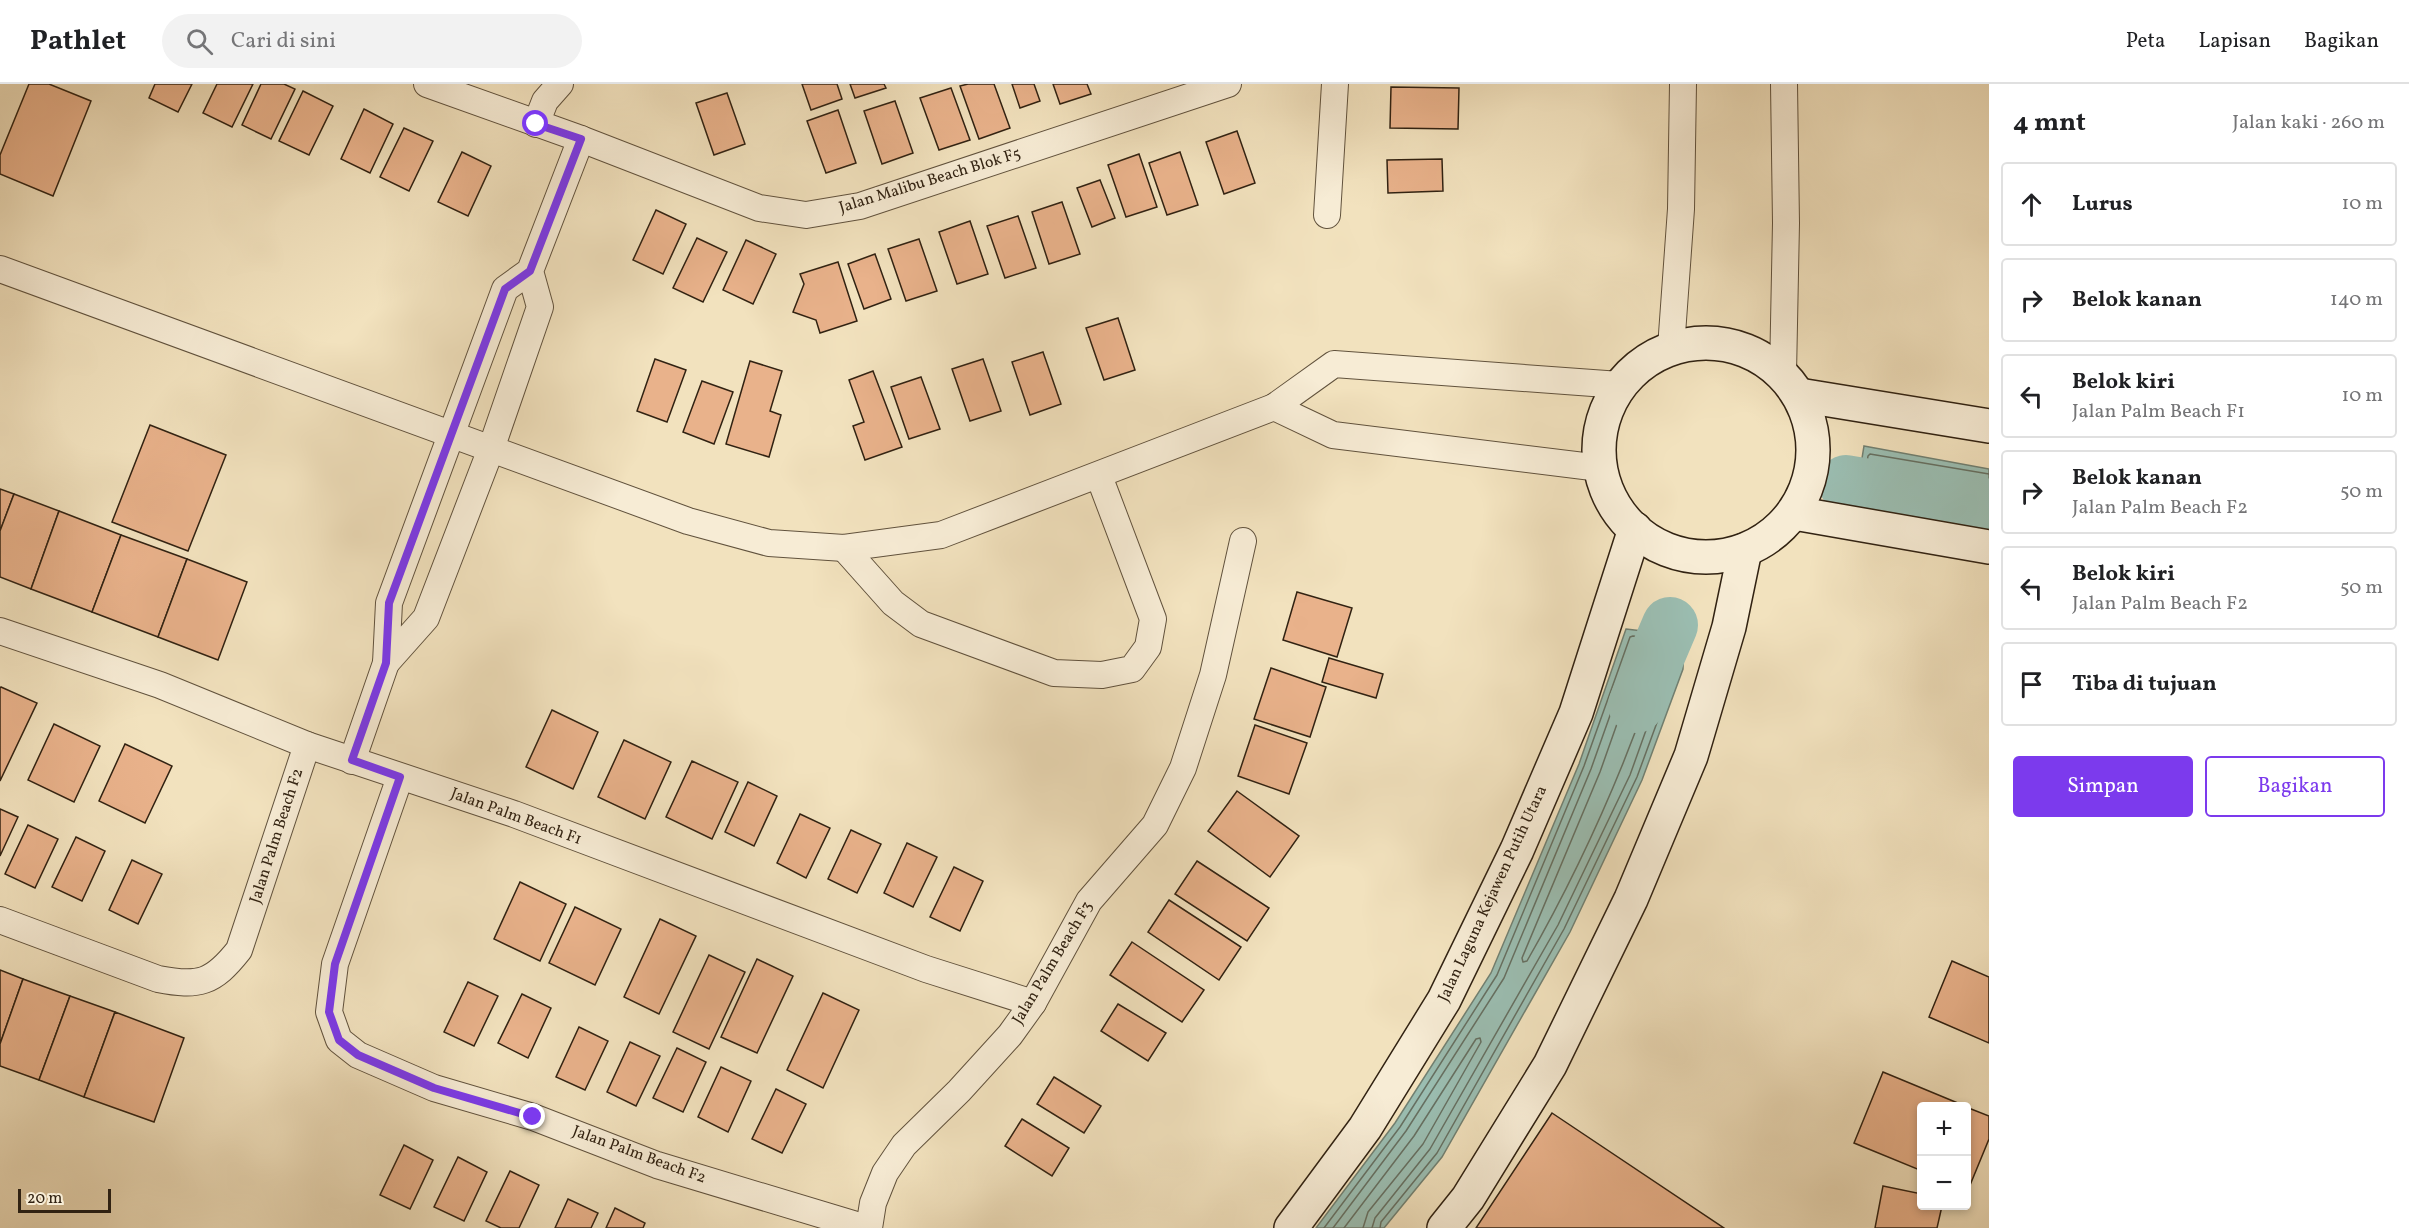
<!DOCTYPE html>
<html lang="id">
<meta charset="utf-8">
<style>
:root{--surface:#fff;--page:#f2f2f2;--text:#202124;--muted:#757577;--line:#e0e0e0;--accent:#7c3aed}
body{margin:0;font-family:Vollkorn,serif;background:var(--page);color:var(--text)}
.controls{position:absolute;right:18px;bottom:18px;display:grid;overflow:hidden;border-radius:6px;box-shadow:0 3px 9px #0003}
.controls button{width:54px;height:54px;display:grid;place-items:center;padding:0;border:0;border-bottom:2px solid var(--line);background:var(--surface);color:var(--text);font:30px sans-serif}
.scale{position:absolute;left:18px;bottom:15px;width:93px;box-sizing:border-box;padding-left:6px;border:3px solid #312212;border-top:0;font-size:16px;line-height:21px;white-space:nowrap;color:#312212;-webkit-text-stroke:4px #f7ecd5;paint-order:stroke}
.stop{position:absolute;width:18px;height:18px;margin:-14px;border:4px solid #7c3aed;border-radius:50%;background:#fff}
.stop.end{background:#7c3aed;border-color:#fff;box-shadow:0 2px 6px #0008}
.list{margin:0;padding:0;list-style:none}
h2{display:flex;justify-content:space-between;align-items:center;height:78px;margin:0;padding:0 24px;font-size:26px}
h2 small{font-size:20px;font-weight:400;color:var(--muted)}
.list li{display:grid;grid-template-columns:39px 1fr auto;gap:18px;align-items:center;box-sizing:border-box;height:84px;margin:0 12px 12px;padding:0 12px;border:2px solid var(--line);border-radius:6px}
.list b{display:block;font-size:22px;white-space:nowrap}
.list p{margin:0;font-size:20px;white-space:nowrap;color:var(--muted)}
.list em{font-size:20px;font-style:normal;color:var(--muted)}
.actions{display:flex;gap:12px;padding:18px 24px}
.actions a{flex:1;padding:14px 0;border:2px solid var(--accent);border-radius:6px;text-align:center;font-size:21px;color:var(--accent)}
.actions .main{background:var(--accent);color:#fff}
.icon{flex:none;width:33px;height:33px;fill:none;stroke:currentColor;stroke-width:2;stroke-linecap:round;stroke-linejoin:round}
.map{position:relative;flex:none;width:1989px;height:1144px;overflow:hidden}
header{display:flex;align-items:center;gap:36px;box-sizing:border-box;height:84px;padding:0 30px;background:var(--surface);border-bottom:2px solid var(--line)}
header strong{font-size:28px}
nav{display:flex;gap:33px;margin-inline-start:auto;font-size:21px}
.search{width:420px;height:54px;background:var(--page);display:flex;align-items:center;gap:15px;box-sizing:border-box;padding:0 21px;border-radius:33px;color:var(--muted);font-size:22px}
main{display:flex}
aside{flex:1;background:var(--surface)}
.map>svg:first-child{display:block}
.water{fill:#9bbeb2;stroke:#718072;stroke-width:1.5}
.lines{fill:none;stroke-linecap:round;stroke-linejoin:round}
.shore{stroke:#667062;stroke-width:1.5}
.river{stroke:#9bbeb2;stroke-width:56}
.building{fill:#e9b28b;stroke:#312212;stroke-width:1.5}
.street-casing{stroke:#61523d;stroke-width:28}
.secondary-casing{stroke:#312212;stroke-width:36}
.street{stroke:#f7ecd5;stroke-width:26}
.secondary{stroke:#f7ecd5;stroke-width:33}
.route{stroke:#7c3aed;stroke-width:8}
.labels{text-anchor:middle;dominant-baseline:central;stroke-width:5;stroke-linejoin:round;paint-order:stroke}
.street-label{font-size:16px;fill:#312212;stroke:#f7ecd5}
</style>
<header>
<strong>Pathlet</strong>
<div class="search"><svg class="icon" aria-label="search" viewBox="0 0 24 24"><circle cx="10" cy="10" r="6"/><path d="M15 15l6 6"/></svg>Cari di sini</div>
<nav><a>Peta</a><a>Lapisan</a><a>Bagikan</a></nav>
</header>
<main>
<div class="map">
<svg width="1989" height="1144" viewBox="0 0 1989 1144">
<rect width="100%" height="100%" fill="#f2e2be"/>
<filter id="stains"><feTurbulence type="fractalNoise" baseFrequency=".00333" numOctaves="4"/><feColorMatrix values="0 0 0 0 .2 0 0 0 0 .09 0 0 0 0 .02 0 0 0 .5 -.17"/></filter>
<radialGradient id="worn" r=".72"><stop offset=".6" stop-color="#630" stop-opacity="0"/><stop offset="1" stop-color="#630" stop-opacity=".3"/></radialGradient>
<!-- water -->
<g class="water">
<path d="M1864,362l125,23v58l-135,-19z"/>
<path d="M1626,545l58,7 -1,33 -41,111 -72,152 -128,225 -58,71h-68l79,-105 96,-150 88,-209z"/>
</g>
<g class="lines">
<!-- shore -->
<g class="shore">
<path d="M1989,390l-119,-20 -2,2 -7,44 3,3 125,18"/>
<path d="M1989,398l-112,-20 -3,3 -4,29 2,3 117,16"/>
<path d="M1989,407l-104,-18 -3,2 -2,11 3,3 106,15"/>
<path d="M1644,570l15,2 1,8c-35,103 -79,203 -133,297l-4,1 -1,-4 78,-186 41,-116z"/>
<path d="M1324,1144l76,-101 97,-152 87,-209 46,-129 3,-1 43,5 1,27 -40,109 -73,152 -127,224 -56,69 -1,6"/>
<path d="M1333,1144l73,-97 98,-153 87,-209 44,-124 34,3v18l-39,109 -72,150 -128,224 -55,69 -3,10"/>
<path d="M1344,1144l70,-92 62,-97 4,-1 1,4 -58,102 -55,68 -5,16"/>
</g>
<!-- river -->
<g class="river">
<path d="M1846,399l143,24"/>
<path d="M1636,621l34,-80"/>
</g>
</g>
<!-- building -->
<g class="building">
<path d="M29,0h20l42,17 -38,95 -53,-22v-19z"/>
<path d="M155,0h37l-14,28 -29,-14z"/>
<path d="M217,0h36l-21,43 -29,-14z"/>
<path d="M261,0h23l11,5 -24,50 -29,-14z"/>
<path d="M802,0h35l5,15 -31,11z"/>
<path d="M850,0h34l2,4 -31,10z"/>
<path d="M968,0h26l16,44 -31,11 -19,-53z"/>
<path d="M1012,0h22l6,17 -20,7z"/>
<path d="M1053,0h34l4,10 -31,10z"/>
<path d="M1391,3l68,1 -1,41 -68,-1z"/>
<path d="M951,4l19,52 -31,10 -19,-52z"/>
<path d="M303,7l30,15 -24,49 -30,-14z"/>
<path d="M727,9l18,51 -31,11 -18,-52z"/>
<path d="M895,17l18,52 -31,11 -18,-53z"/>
<path d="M364,25l29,15 -23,49 -29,-14z"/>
<path d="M838,26l18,53 -30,10 -19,-52z"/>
<path d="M404,44l29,13 -24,50 -29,-14z"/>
<path d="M1237,47l18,52 -31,11 -18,-52z"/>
<path d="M462,68l29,14 -23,50 -30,-14z"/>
<path d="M1180,68l18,53 -31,10 -18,-52z"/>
<path d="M1139,70l18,53 -31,10 -18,-52z"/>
<path d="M1442,75l1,32 -55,2 -1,-33z"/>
<path d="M1100,96l15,38 -23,9 -15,-39z"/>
<path d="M1062,118l18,52 -31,10 -17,-52z"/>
<path d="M656,126l30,14 -23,50 -30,-14z"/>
<path d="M1018,132l18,52 -31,10 -18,-52z"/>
<path d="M970,137l18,53 -31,10 -18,-52z"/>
<path d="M697,154l30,14 -24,50 -30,-14z"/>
<path d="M919,155l18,52 -31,10 -18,-52z"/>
<path d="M746,156l30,14 -23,50 -30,-14z"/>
<path d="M875,170l16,45 -27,10 -16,-45z"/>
<path d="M838,178l19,59 -37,12 -4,-13 -23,-8 11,-28 -4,-10z"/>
<path d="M1118,234l17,52 -31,10 -18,-52z"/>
<path d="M1043,268l18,52 -31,11 -18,-53z"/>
<path d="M655,275l31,11 -19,52 -30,-11z"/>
<path d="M983,275l18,52 -31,10 -18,-52z"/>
<path d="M750,277l32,10 -12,40 11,4 -12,42 -43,-13z"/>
<path d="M873,287l29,76 -37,13 -12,-34 11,-4 -15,-42z"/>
<path d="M921,293l19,52 -31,10 -18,-52z"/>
<path d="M702,297l31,11 -19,52 -31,-12z"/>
<path d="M150,341l76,30 -38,96 -76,-29z"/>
<path d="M0,405l14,5 -14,37z"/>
<path d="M14,410l45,17 -28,78 -31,-12v-46z"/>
<path d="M59,427l62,24 -29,77 -61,-23z"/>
<path d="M121,451l66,24 -29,78 -66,-25z"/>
<path d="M187,475l60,23 -29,78 -60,-23z"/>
<path d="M1297,508l55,16 -15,49 -54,-17z"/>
<path d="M1329,574l54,16 -7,24 -54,-16z"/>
<path d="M1271,584l55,19 -16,50 -56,-18z"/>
<path d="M1,603l36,16 -37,78v-93z"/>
<path d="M552,626l46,22 -25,57 -47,-22z"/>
<path d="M54,640l46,22 -26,56 -46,-22z"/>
<path d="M1255,641l52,18 -18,51 -51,-18z"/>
<path d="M624,656l47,22 -26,57 -47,-22z"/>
<path d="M125,660l47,22 -27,57 -46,-22z"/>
<path d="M692,677l46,21 -26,57 -46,-22z"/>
<path d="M748,698l29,14 -23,50 -29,-14z"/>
<path d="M1237,707l62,45 -29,41 -62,-46z"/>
<path d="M0,725l18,8 -18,39z"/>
<path d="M800,730l30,14 -24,50 -29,-15z"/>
<path d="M28,741l30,14 -23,49 -30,-14z"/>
<path d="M851,746l30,14 -24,49 -29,-14z"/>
<path d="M76,753l29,14 -23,50 -30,-14z"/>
<path d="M907,759l30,14 -24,50 -29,-14z"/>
<path d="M132,776l30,14 -24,50 -29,-14z"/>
<path d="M1197,777l72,47 -22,33 -72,-47z"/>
<path d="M954,783l29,14 -23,50 -30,-14z"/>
<path d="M520,798l46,22 -26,57 -46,-22z"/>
<path d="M1169,816l72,47 -22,33 -71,-48z"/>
<path d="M575,823l46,22 -26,56 -46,-22z"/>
<path d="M660,835l36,17 -37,78 -35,-17z"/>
<path d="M1132,858l72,48 -22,32 -72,-47z"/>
<path d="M709,871l36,17 -36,77 -36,-17z"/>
<path d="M757,875l36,17 -36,77 -36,-16z"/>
<path d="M1952,877l37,16v66l-60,-26z"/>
<path d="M0,886l23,9 -23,65z"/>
<path d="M23,895l47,17 -31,84 -39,-14v-22z"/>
<path d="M468,898l30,14 -24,50 -30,-14z"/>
<path d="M823,909l36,17 -36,78 -36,-18z"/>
<path d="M522,910l29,14 -23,50 -30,-15z"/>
<path d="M70,912l45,16 -31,85 -45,-17z"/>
<path d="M1118,920l48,29 -18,28 -47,-30z"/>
<path d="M115,928l69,26 -30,84 -70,-25z"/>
<path d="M579,943l29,14 -23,49 -29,-13z"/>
<path d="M630,958l30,14 -24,50 -29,-14z"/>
<path d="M677,964l29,14 -23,50 -30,-14z"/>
<path d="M721,983l30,14 -23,51 -30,-15z"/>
<path d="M1883,988l82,34h-43v65l-68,-28z"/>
<path d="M1054,993l47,29 -17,27 -47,-29z"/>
<path d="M776,1005l30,15 -24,49 -30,-14z"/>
<path d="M1966,1023l23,9v23l-21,51h-2z"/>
<path d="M1552,1029l172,115h-248z"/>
<path d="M1022,1035l47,29 -17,28 -47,-30z"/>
<path d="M404,1061l29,15 -23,49 -30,-14z"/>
<path d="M458,1073l29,15 -23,49 -30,-14z"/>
<path d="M510,1087l29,14 -20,43h-18l-15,-7z"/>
<path d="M1883,1102l39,8v12h20l-5,22h-62z"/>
<path d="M568,1115l30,14 -7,15h-36z"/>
<path d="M615,1124l30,15 -2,5h-37z"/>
</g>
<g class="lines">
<!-- street casing -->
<g class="street-casing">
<g id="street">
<path d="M427,0l154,55 178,69 47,7 54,-9 368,-122"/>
<path d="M536,40l9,-23 15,-17"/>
<path d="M1327,131l8,-131"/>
<path d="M0,185l688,252 81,22 75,5 97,-13 333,-128"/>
<path d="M530,187l10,36 -49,142 -65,169 -40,45 3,-60 116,-314 25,-18 51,-132"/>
<path d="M1671,264l10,-139 2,-125"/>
<path d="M1783,290l3,-151 -2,-139"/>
<path d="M1600,384l-267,-33 -59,-28 60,-43 286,21"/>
<path d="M844,464l49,55 28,21 133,49 48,2 30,-6 16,-22 5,-28 -54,-143"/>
<path d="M0,547l160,54 147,60 207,69 412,155 107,34"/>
<path d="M352,677l34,-98"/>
<path d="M400,693l-65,187 -6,48 10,28 19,15 76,33 99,29 124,48 209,63"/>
<path d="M0,836l158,59c41,8 55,4 81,-29l68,-205"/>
<path d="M869,1144l4,-25 12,-30 19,-28 55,-54 51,-56 23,-32 56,-102 66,-76 28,-57 30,-93 30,-134"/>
</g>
</g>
<!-- secondary casing -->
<g class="secondary-casing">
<g id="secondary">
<circle cx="1706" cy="366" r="107"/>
<path d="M1799,311l190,31"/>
<path d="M1794,429l195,34"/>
<path d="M1291,1144l74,-100 79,-128 73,-150 59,-137 59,-184"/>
<path d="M1444,1144l24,-30 82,-133 81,-166 60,-143 38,-129 16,-77"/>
</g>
</g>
<!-- street -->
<use href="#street" class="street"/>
<!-- secondary -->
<use href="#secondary" class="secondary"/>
</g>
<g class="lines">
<!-- route -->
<path class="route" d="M533,1033l-99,-29 -76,-33 -19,-15 -10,-28 6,-48 65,-187 -48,-17 34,-97 3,-60 116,-314 25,-18 51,-132 -45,-15"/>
</g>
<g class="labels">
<!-- street labels -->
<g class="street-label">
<text transform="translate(930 97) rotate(-17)">Jalan Malibu Beach Blok F5</text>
<text transform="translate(516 733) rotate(20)">Jalan Palm Beach F1</text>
<text transform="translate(277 752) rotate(-72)">Jalan Palm Beach F2</text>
<text transform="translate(1493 810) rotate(-65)">Jalan Laguna Kejawen Putih Utara</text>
<text transform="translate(1053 879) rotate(-59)">Jalan Palm Beach F3</text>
<text transform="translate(639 1071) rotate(20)">Jalan Palm Beach F2</text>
</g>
</g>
<rect width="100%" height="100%" filter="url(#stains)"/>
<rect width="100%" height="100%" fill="url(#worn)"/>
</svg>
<div class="controls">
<button>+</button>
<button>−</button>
</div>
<div class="scale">20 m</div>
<div class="stop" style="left:536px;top:40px"></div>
<div class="stop end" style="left:533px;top:1033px"></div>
</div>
<aside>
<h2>4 mnt<small>Jalan kaki · 260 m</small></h2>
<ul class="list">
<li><svg class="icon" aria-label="ahead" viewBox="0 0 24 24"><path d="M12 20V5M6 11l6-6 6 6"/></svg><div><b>Lurus</b></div><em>10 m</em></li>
<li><svg class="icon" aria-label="right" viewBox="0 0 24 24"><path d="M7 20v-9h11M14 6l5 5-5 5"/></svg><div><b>Belok kanan</b></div><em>140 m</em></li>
<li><svg class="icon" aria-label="left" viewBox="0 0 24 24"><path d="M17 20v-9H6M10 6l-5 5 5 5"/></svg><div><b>Belok kiri</b><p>Jalan Palm Beach F1</p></div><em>10 m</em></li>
<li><svg class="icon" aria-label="right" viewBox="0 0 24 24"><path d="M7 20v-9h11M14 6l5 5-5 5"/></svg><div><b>Belok kanan</b><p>Jalan Palm Beach F2</p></div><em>50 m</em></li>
<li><svg class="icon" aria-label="left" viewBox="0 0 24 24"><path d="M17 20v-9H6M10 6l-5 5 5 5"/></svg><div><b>Belok kiri</b><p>Jalan Palm Beach F2</p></div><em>50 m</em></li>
<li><svg class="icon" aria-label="arrive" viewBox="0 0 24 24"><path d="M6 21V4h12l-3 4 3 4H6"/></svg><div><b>Tiba di tujuan</b></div></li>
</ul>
<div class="actions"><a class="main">Simpan</a><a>Bagikan</a></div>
</aside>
</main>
